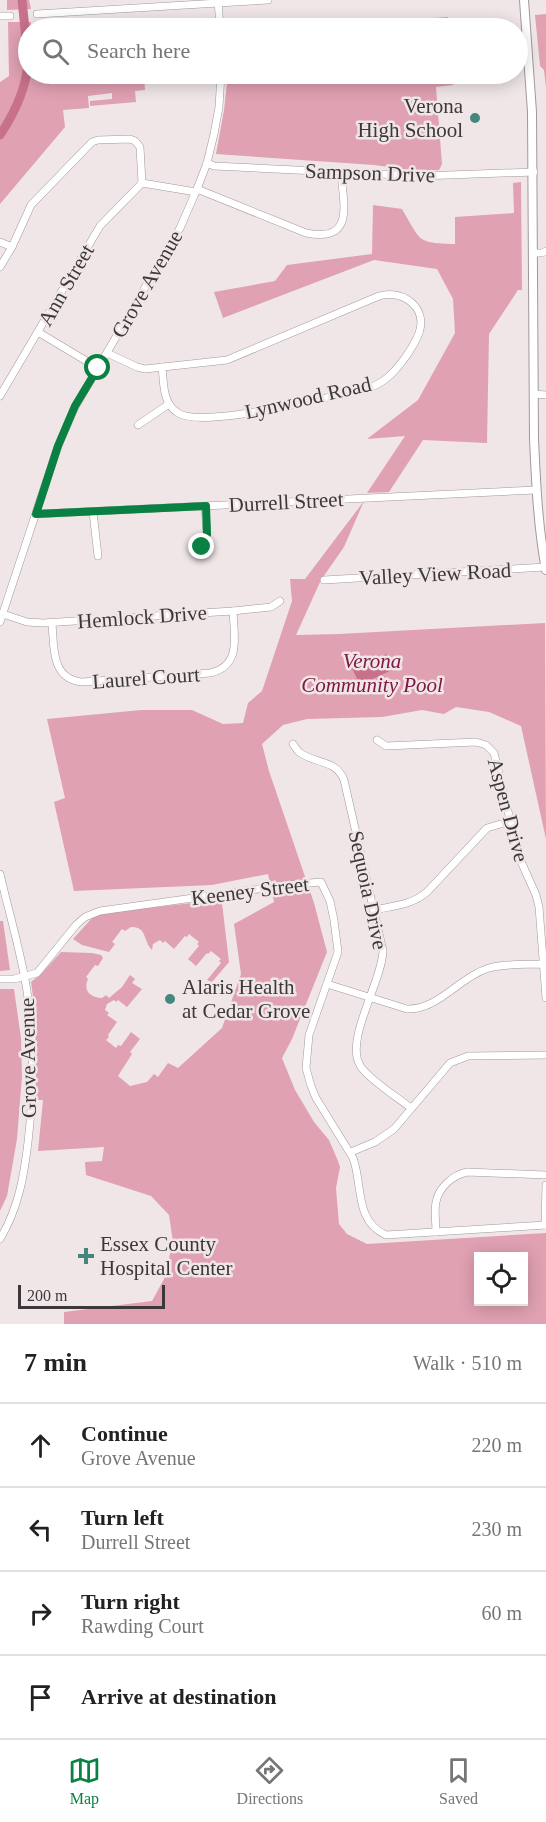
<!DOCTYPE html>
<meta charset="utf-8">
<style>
:root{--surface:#fff;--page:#f2f2f2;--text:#222;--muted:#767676;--line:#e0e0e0;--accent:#0b8043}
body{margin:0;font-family:"Times New Roman",serif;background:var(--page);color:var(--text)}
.controls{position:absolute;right:18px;bottom:18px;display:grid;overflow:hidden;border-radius:0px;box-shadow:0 3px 15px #0003}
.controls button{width:54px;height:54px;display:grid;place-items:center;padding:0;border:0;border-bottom:2px solid var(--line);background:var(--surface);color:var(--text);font:30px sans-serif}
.scale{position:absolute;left:18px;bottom:15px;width:147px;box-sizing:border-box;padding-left:6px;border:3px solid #3c3839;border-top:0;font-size:16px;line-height:21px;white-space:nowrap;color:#3c3839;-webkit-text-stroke:4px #f0e6e8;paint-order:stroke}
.stop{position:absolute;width:18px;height:18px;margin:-14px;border:4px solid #0b8043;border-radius:50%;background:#fff}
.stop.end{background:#0b8043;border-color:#fff;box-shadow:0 2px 6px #0008}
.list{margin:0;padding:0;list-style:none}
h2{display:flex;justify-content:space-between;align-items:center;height:78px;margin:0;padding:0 24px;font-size:26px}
h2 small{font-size:20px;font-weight:400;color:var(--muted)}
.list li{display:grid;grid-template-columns:39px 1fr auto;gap:18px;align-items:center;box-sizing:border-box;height:84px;padding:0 24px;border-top:2px solid var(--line)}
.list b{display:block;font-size:22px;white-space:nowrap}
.list p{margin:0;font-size:20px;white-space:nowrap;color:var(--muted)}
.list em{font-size:20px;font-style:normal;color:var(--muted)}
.icon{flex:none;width:33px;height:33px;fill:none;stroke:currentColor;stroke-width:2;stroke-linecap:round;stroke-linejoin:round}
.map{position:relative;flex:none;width:546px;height:1324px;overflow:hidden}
.search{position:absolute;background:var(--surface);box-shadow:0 3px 15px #0003;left:18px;right:18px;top:18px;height:66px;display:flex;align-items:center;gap:15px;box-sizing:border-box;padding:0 21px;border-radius:33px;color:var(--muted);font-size:22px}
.sheet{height:414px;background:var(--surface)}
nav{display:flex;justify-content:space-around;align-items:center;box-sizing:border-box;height:84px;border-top:2px solid var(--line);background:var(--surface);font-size:16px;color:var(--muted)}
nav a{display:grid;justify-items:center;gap:3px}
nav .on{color:var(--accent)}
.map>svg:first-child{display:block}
.green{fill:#e0a1b2;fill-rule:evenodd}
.water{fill:#c8718b}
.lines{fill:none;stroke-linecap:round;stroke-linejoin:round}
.river{stroke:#c8718b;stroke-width:9}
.minor-casing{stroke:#a1989a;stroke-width:8}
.major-casing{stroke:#a1989a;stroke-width:10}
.minor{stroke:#fff;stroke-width:7}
.major{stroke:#fff;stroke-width:8}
.route{stroke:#0b8043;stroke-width:8}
.poi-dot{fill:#44887d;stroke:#f0e6e8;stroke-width:2}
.labels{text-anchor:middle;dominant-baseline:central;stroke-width:5;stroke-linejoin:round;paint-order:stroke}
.poi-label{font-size:21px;fill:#3c3839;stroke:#f0e6e8;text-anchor:start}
.street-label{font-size:21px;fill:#3c3839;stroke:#f0e6e8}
.park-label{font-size:21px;font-style:italic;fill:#811844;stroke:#f0e6e8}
</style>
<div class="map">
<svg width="546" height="1324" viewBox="0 0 546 1324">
<rect width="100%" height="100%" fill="#f0e6e8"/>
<!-- green -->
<g class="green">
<path d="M7,0h22l2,9 -24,1z"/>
<path d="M546,14v74l-2,-18 -4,-4 -5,-51z"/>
<path d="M448,17v11h-147z"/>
<path d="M8,22h23v6h-3v46h116l1,16 -10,1 1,11 -46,4v-5l22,-2v-6l-24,3 1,12 -26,2 2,17 -65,77v-122l9,-6z"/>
<path d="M228,74h224l1,11 -17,2 6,77 -3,6 -21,1 -44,-6 -158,-11 8,-44z"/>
<path d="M521,182l1,108h-4l-29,44 -2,109 -64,-3 -34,52 -22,1 38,-57 -38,3 51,-39 37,-67 -2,-34 -16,-30 -63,-9 -151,58 -9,-26 61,-11 12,-16 85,-11 1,-49 29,4c19,32 14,34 53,35v-27l59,-4 -1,-30z"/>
<path d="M364,501l-20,46 -23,33 -25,55 43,-1 206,-11 1,216 -25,-113 -32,-14 -33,-5 -12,7 -22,-4 -40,7 -75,2 -24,6 -21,19 7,27 45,132 13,49 -35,87 -10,19 13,32 19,32 15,18 9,21 2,6 -4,21 3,36 8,10 20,10 179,-11v91h-482v-12l88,-11 12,-22 9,-37 -4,-27 -18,-19 -65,-21 -1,-13 17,-1 2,-14 -66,4 5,-51h-7v-82l-5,-36 11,-9 19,-21 31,1 9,2 2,3 -5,8 -3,-1 -9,12 2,2c-5,12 2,18 14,19l4,-3 3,3 13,-11 8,-12 5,4 -3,4 10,6 -15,18 -9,-7 -2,2 -2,-2 -7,4 -2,6 4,3 -2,2 10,7 -9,13 1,2 -3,3 10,8 2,-3 3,1 10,-14 9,7 -10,13 2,2 -14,22 12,10 17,-4 7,-8 4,3 10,-14 10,5 44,-40 19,-54 -7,-50 40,-22 -6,-28 -56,11 -138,6 -20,-89 11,-4 -18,-79 94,-9h51l31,14 20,-1 5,-20 14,-12 30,-90 -2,-22h15zM478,1256h46v46h-46z"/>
<path d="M219,900l3,3 7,59 -17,20 -5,-2 14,-17 -2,-2 2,-2 -10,-8 -3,3 -1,-1 -11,13 -8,-7 11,-13 -2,-2 2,-2 -10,-8 -2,3 -2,-1 -11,13 -9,-8 -2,2 -3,-3 -7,4 -1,6c-9,-9 -5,-24 -21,-23l-6,4 -3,-2 -10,13 3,2 -6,8 -27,-7 -9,-6 20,-22 10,-4z"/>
<path d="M0,921h3l7,49 -10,1z"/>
<path d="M0,989h14l7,49 1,38 -5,63 -10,57 -7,15z"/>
</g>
<!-- water -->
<path class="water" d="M386,654l8,15 -34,16 -11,-23 9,-4 4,7z"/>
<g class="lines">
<!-- river -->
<g class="river">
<path d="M22,0l6,58"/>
<path d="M0,135c14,-21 26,-47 28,-72"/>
</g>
<!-- minor casing -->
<g class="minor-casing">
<g id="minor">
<path d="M218,0l2,28"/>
<path d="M37,14l231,-14"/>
<path d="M0,16h10"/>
<path d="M207,163l7,3 207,10 113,-4"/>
<path d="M142,183l54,9"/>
<path d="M197,189l109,44c48,10 38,-27 35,-59"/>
<path d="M0,242l12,5"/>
<path d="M534,253h8l4,-2"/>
<path d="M0,267l12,-20 19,-42 61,-63 6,-2 32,-1 5,2 5,6 2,36"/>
<path d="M38,332l60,36"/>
<path d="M107,353l30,14 8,2 82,-9 152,-64c23,-7 49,11 40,37 -5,14 -21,36 -32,45 -5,4 -10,7 -16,9 -14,5 -30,7 -45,11 -28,6 -126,29 -148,15 -16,-10 -14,-30 -16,-46"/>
<path d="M534,394l12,1"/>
<path d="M0,396l100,-170 42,-43"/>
<path d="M138,425l31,-21"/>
<path d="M93,512l5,44"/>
<path d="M36,514l500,-24"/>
<path d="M202,547l5,-13 -2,-28"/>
<path d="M324,580l221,-13"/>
<path d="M3,614l24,8 16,1 190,-12 38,-4 9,-6"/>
<path d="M0,622l58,-176 17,-39 105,-179 17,-39 10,-26 7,-29 5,-27 2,-33"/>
<path d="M52,623c2,24 -1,56 30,59l128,-9c32,-7 24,-37 23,-62"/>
<path d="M377,740l9,6 90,-4 10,3 8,8 25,104 17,38 3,12 7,91"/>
<path d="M293,744c2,3 4,6 6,8 15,12 37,7 45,28l39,171c-1,31 -40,91 -22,116 10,14 36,30 50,41"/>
<path d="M0,874c9,39 21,78 27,117 7,50 7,101 1,151 -4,35 -10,67 -28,97"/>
<path d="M374,910c19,-4 38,-5 53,-18l60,-64 24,-7"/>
<path d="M0,979h14l23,-6 39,-48 9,-8 15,-6 187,-26 34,-3 9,19 4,19 4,32 -29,83 -3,33 5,18 5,12 37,60c10,26 1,63 33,77l160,-10"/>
<path d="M327,984l80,25c31,1 52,-31 79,-40 17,-6 39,-4 57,-5"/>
<path d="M351,1152l24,-10 19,-13 56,-66 18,-7 78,-1"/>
<path d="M545,1225l1,-40"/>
<path d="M436,1232c0,-10 -2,-21 0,-30 3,-15 17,-27 31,-30l79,3"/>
</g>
</g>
<!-- major casing -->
<g class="major-casing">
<path id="major" d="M524,0l8,112 2,327c2,44 4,88 12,131"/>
</g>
<!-- minor -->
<use href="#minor" class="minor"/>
<!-- major -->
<use href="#major" class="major"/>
</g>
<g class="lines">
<!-- route -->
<path class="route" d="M98,368l-23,38 -17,40 -22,68 170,-8 1,28 -5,13"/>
</g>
<!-- markers -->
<g class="poi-dot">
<circle cx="475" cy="118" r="6"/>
<circle cx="170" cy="999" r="6"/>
<path d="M83 1247h6v6h6v6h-6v6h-6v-6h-6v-6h6z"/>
</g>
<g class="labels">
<!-- poi labels -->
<g class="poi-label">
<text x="463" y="106" text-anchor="end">Verona<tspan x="463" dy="24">High School</tspan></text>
<text x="182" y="987">Alaris Health<tspan x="182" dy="24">at Cedar Grove</tspan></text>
<text x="100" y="1244">Essex County<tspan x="100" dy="24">Hospital Center</tspan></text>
</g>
<!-- street labels -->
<g class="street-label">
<text transform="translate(370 173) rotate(2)">Sampson Drive</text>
<text transform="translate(147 284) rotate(-60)">Grove Avenue</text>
<text transform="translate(66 285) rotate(-60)">Ann Street</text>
<text transform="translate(308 398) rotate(-13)">Lynwood Road</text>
<text transform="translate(286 502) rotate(-3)">Durrell Street</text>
<text transform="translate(435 574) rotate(-3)">Valley View Road</text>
<text transform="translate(142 617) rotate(-4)">Hemlock Drive</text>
<text transform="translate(146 678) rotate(-4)">Laurel Court</text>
<text transform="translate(508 810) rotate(75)">Aspen Drive</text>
<text transform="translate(368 890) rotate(78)">Sequoia Drive</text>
<text transform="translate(250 891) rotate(-7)">Keeney Street</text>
<text transform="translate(28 1058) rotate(-91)">Grove Avenue</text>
</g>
<!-- park labels -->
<g class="park-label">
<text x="372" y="661">Verona<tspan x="372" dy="24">Community Pool</tspan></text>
</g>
</g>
</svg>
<div class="controls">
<button><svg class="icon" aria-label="locate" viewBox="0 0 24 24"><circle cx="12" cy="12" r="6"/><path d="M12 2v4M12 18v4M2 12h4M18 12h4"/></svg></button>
</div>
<div class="scale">200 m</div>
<div class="stop" style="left:98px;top:368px"></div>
<div class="stop end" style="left:202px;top:547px"></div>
<div class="search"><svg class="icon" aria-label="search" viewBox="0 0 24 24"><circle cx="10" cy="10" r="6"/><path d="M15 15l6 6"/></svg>Search here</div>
</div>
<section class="sheet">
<h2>7 min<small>Walk · 510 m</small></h2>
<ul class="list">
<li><svg class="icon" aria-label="ahead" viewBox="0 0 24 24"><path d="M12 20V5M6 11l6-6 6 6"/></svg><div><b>Continue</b><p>Grove Avenue</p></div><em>220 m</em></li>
<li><svg class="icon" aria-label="left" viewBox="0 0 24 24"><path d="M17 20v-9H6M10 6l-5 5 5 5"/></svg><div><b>Turn left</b><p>Durrell Street</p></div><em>230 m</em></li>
<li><svg class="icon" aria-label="right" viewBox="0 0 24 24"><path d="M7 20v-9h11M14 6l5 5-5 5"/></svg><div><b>Turn right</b><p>Rawding Court</p></div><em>60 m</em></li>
<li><svg class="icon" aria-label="arrive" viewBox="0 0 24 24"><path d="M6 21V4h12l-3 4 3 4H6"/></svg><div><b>Arrive at destination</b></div></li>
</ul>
</section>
<nav>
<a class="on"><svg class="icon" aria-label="map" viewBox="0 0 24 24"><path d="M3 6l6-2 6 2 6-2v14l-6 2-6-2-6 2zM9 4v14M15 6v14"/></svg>Map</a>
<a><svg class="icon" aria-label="directions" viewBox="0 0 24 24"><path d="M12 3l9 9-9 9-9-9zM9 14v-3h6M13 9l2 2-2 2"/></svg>Directions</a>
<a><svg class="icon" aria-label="saved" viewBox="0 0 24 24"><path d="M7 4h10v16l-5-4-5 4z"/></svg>Saved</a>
</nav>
